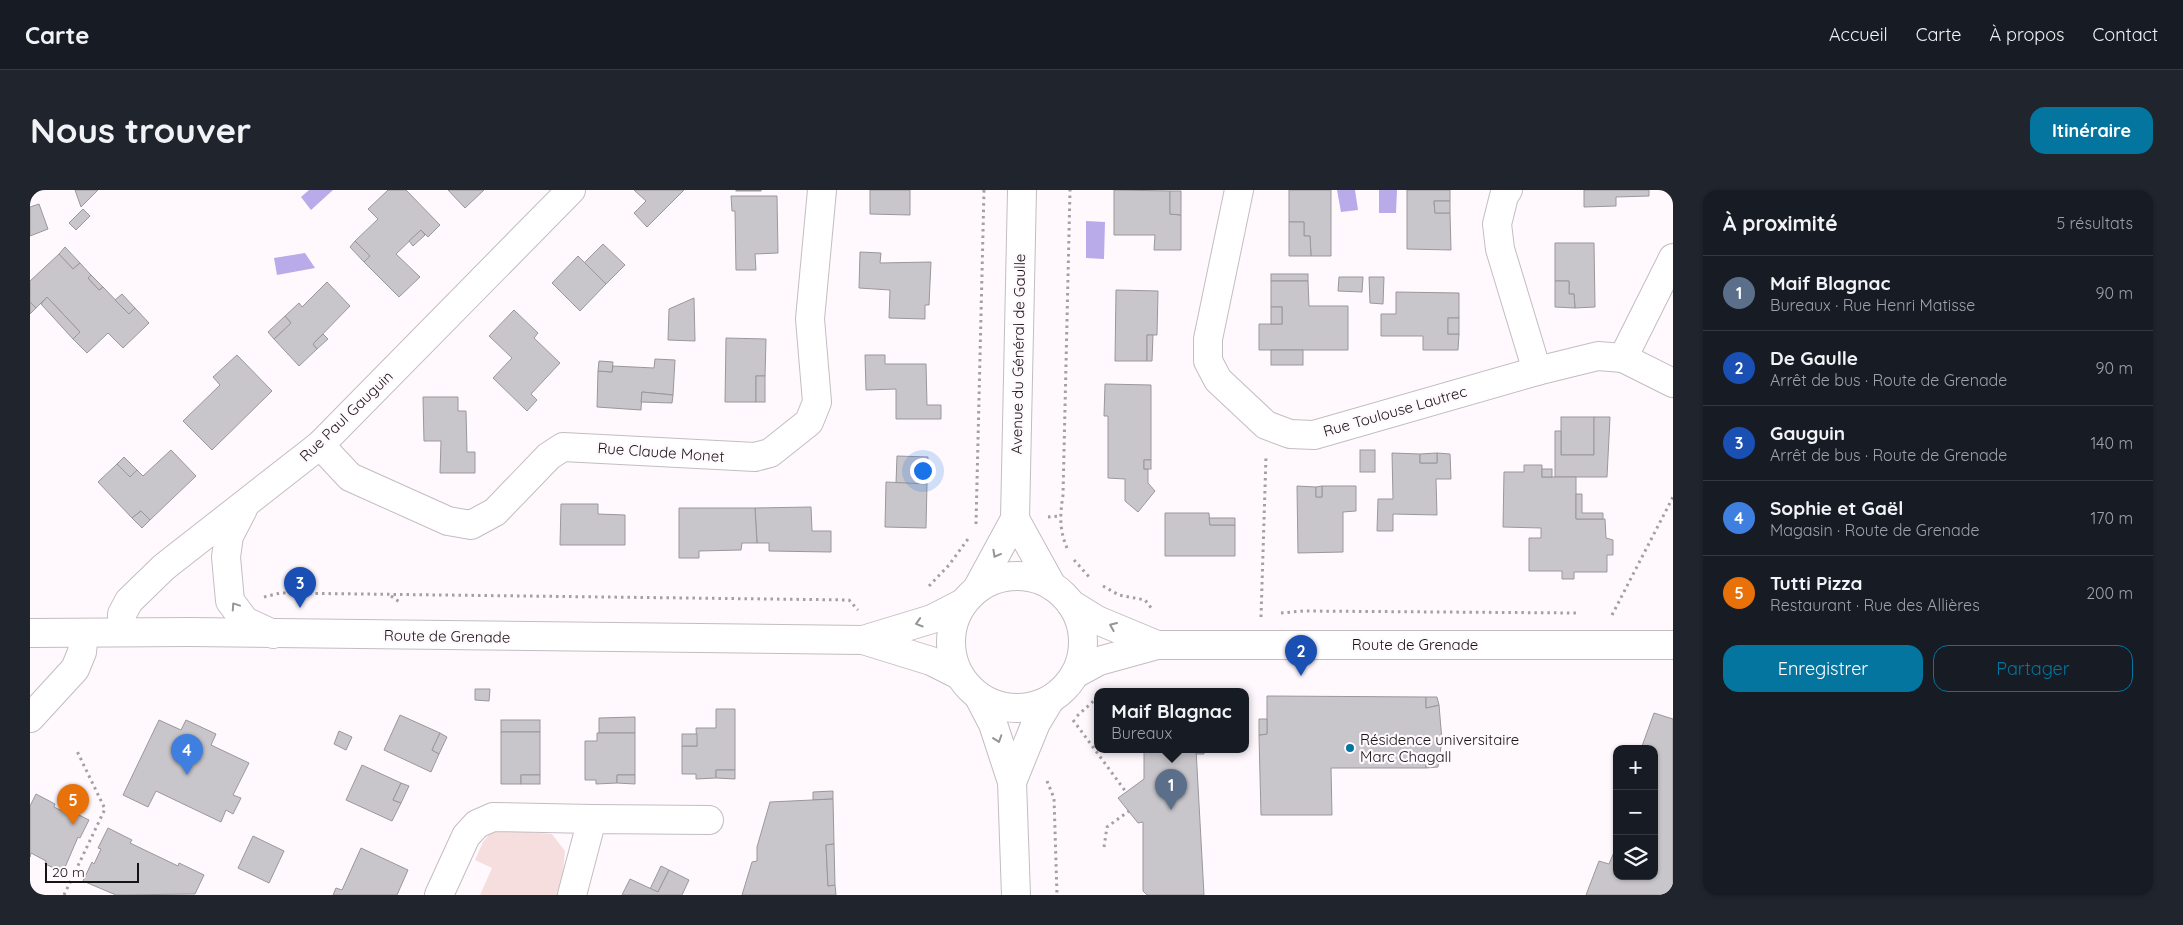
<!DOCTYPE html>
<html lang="fr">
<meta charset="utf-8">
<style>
:root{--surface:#171b24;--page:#20242c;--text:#f1f3f6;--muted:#9ea1a6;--line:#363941;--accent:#03759f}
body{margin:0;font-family:Quicksand,sans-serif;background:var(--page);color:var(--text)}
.controls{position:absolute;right:15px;bottom:15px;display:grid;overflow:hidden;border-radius:10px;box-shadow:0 1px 4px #0004}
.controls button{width:45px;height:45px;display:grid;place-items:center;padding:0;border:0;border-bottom:1px solid var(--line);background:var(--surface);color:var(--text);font:25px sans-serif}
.scale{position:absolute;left:15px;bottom:12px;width:94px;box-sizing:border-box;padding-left:5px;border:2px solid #151314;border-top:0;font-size:14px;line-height:18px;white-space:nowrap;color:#151314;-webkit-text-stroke:4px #fff9fd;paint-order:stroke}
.you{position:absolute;left:892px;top:280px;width:18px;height:18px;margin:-12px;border:4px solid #fff;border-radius:50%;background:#1a73e8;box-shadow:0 0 0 8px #1a73e833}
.badge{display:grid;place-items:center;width:32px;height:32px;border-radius:50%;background:var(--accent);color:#fff;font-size:16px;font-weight:700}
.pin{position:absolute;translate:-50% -41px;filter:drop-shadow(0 1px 2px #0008)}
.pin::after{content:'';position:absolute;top:26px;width:18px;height:15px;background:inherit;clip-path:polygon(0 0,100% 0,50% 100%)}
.popup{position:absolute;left:1064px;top:498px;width:155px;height:65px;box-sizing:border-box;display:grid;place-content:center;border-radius:10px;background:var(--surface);filter:drop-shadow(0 1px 4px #0005);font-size:16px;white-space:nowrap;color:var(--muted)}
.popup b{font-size:19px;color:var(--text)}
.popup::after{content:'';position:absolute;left:50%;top:100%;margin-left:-10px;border:10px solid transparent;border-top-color:var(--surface)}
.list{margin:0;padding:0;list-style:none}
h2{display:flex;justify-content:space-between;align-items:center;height:65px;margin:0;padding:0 20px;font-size:21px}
h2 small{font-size:16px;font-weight:400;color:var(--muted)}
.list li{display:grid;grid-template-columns:32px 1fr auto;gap:15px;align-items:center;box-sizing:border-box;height:75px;padding:0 20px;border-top:1px solid var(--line)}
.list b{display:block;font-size:19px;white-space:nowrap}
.list p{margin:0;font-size:16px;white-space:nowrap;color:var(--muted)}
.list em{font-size:16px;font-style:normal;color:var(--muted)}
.actions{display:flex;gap:10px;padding:15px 20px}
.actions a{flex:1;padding:11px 0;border:1px solid var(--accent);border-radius:15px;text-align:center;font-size:18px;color:var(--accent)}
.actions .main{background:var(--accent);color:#fff}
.icon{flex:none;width:28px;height:28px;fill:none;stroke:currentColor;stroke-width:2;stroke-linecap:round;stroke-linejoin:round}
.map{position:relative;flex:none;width:1643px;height:705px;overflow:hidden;border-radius:15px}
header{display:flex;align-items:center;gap:30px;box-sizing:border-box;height:70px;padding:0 25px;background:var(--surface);border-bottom:1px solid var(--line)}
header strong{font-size:24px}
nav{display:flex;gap:28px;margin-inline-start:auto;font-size:18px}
.intro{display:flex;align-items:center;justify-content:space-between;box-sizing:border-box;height:120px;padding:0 30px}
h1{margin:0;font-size:35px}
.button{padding:12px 22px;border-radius:15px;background:var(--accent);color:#fff;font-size:18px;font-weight:700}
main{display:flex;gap:30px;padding:0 30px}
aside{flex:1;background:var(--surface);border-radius:15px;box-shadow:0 1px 4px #0004}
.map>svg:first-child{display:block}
.green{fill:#f7dede}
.water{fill:#b9aaea}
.building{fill:#c9c6cb;stroke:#9a979b}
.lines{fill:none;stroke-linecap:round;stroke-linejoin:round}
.street-casing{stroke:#c3bdc1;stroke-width:30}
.secondary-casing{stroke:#c3bdc1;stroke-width:30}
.path{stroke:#a39fa2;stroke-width:3;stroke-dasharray:2.5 4;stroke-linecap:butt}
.street{stroke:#fff;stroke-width:28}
.secondary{stroke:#fff;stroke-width:28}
.oneway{stroke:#969595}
.poi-dot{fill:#03759f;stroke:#fff9fd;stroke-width:2}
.labels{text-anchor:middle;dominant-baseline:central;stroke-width:4.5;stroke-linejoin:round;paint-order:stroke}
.street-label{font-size:15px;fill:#151314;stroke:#fff9fd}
.poi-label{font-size:15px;fill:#151314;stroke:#fff9fd;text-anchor:start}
</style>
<header>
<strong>Carte</strong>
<nav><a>Accueil</a><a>Carte</a><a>À propos</a><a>Contact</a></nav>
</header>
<div class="intro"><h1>Nous trouver</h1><a class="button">Itinéraire</a></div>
<main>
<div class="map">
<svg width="1643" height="705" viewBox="0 0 1643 705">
<rect width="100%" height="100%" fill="#fff9fd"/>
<!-- green -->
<path class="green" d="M464,639l58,5 13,17 -2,22 -6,22h-77l12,-27 -17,-8 8,-18z"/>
<!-- water -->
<g class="water">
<path d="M279,0h24l-22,20 -10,-13z"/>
<path d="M1307,0h18l3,20 -17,2z"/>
<path d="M1349,0h18l-1,23h-17z"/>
<path d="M1056,31l19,1 -1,37 -18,-1z"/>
<path d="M275,63l10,15 -38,7 -3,-17z"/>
</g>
<!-- building -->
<g class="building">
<path d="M45,0h23l-17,17z"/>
<path d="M358,0h18l34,35 -12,12 -7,-7 -25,24 24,23 -21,20 -35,-35 6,-6 -15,-15 23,-22 -10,-10z"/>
<path d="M418,0h36l-19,18z"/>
<path d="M604,0h50l-37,37 -13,-14 12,-12z"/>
<rect x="706" y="0" width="25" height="1"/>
<path d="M840,0h40v25l-40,-1z"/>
<path d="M1084,0l56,1v23l11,1v35h-27l1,-15h-41z"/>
<path d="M1259,0h42v66h-20l-1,-20h-6v-14h-15z"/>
<path d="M1377,0h43v11h-16l1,12h15l1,37 -44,-1z"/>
<path d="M1554,0h65v6l-33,1v9l-32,1z"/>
<path d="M1140,1h11v24l-11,-1z"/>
<path d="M701,6h46l1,57 -23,1 1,16h-20l-1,-59h-3z"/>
<path d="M1404,11h16v12h-15z"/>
<path d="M9,14l9,25 -18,7v-29z"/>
<path d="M53,19l7,7 -14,14 -7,-7z"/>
<path d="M1259,32h15v14h6l1,20h-22z"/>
<path d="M391,40l4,5 -12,11 -4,-5z"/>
<path d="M325,51l15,15 -6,6 -14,-15z"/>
<path d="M1525,53h39l1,64 -20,1 -1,-14h-5v-13h-14z"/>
<path d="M573,54l22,21 -19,19 -22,-21z"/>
<path d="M35,57l15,16 -7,6 -14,-15z"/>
<path d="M830,62l21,1 -1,10 51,-1 -2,43h-4v14l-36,-1 1,-28 -31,-2z"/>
<path d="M29,64l14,15 7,-6 11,12 -3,3 11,12 4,-3 26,27 6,-6 14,15 -26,25 -15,-15 -21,20 -14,-14 7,-7 -33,-35 -11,11 -6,-6v-21z"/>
<path d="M548,66l28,28 -26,27 -28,-28z"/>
<rect x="1241" y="84" width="37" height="7"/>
<path d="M61,85l12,12 -4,3 -11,-12z"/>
<path d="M1309,87h24l-1,15 -24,-1z"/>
<path d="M1339,87h15l-1,27 -13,-1z"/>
<path d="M1241,91h37l1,25h39v44h-89v-26h23v-17h-11z"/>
<path d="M1525,91h14v13h5l1,14 -20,-1z"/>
<path d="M297,92l23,24 -37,38 4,5 -18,17 -25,-27 17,-16 -6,-7 14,-13 3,4z"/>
<path d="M1086,100l42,1 -1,44h-10v26h-32z"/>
<path d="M1366,102l63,1v25h-11v16h11l-1,16h-35v-14h-42v-22h15z"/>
<path d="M92,104l13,14 -6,6 -14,-14z"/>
<path d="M17,107l33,35 -7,7 -32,-35z"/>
<path d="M664,108l1,43 -27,-1 1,-31z"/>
<path d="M0,112l6,6 -6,6z"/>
<rect x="1241" y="117" width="11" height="17"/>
<path d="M484,120l24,23 -4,5 26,25 -29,31 6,6 -10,11 -34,-33 19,-20 -23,-22z"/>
<path d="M255,126l6,7 -17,16 -6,-7z"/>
<rect x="1418" y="128" width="11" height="16"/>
<path d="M293,144l5,5 -11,10 -4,-5z"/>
<path d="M1117,145h6l-1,26h-5z"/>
<path d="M696,148l40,1 -1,37h-9v26h-31z"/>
<rect x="1241" y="160" width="32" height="15"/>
<path d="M207,165l35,36 -60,59 -29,-29 37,-36 -7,-8z"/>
<path d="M835,165h20v9h41l1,41h14v14h-45v-30l-30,1z"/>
<path d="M625,169l20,1 -2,35 -31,-3 -1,18 -44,-3 1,-36 14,1 1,-6 41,2z"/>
<path d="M569,171l14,1 -1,10 -14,-1z"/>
<rect x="726" y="186" width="9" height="26"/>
<path d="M1075,194l46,1v75h-7v9h4v14l7,8 -17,21 -13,-11v-22l-17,-1v-62h-4z"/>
<path d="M612,202l31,3 -1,8 -31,-1z"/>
<path d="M393,207h35v14h8l1,41h8v21h-35l1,-32h-17z"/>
<rect x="1531" y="227" width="33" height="38"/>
<path d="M1564,227h16l-3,60h-52v-46h6v24h33z"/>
<path d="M141,260l25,26 -46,44 -9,-9 -9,7 -34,-36 19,-18 13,13 7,-7 6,6z"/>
<rect x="1330" y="260" width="15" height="22"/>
<path d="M1362,263l28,1v9h17v-10l13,1 1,25h-15l1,36 -44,-1v17h-16l1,-32h15z"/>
<path d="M1407,263v10h-17v-9z"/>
<path d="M867,266l31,1 -1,27 -31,-1z"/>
<path d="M94,267l13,13 -7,7 -13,-13z"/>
<rect x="1114" y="270" width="7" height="9"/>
<path d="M1494,275h18v12h34v42h29l1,19 7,2v15h-6v17h-33v7h-12v-8h-33v-33h12v-10l-38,-1 1,-55h20z"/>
<rect x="1512" y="279" width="10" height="8"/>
<path d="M856,292l41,2 -1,44 -41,-1z"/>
<path d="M1267,296l19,1v10h6v-11h34v25l-13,1v40l-45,1z"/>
<path d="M1292,296v11h-6v-10z"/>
<path d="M1546,304h6v19h21v6h-27z"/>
<path d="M531,314h37v10l27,1v30h-65z"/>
<path d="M781,317l1,24h19v21l-62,-1v-8h-12l-2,-35z"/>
<path d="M649,318h76l2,35h-15l-1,7 -42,1v7h-20z"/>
<path d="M111,321l9,9 -8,8 -10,-10z"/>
<path d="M1135,323h44l1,12h25v31h-70z"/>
<path d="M1179,328h26v7h-25z"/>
<path d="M445,499h15l-1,12 -14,-1z"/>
<path d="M1237,506l159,1v11l13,-3 3,36 -3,18 -13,-3v12h-95l1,47h-71l-2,-80 8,-1z"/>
<path d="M1396,507h11l2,8 -13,3z"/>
<path d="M686,519h19v61h-19v8l-20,1v-5h-14v-28h15l-1,-18h20z"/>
<path d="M1624,523l19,6v176h-87l13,-34 10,3 8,-19v31h37v-127h-13z"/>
<path d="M370,525l40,18 -8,17 7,4 -8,18 -47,-22z"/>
<path d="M605,527v16h-36v-15z"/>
<path d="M1229,529h8v15l-8,1z"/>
<path d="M129,530l22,10 5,-10 30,14 -5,11 38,18 -16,32 8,3 -8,16 -7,-4 -5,12 -65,-31 -8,16 -25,-12z"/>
<rect x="471" y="530" width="39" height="12"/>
<path d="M309,541l13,6 -6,13 -12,-6z"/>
<path d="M471,542h39v43h-19v9h-20z"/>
<path d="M410,543l7,4 -8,17 -7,-4z"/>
<path d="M567,543h38v42h-18v8l-21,1v-4h-11v-39h12z"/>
<rect x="652" y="544" width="15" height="12"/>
<path d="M1114,559h52l8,146h-57l-4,-4v-69l-5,1 -20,-25 26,-19z"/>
<path d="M1166,559h7l1,5h-8z"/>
<path d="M1396,566l13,3 -1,8 -12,1z"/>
<path d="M332,575l39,18 -8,17 8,3 -9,18 -46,-21z"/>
<path d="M686,580h19v9l-19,-1z"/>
<rect x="491" y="585" width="19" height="9"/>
<path d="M587,585h18v9l-18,-1z"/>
<path d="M371,593l8,3 -8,17 -8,-3z"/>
<path d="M803,601v8l-20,1v-8z"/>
<path d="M6,604l19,10 -1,3 14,7 1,-4 20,10 -9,18 -2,-1 -15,35 -18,-8 1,-3 -15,-8 -1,4v-51z"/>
<path d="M803,609l1,45 -8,1 2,41 7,-1 1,10h-94l10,-33 5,-1v-14l13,-45z"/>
<path d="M78,638l24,12 -2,3 48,23 1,-3 25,12 -9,19 -79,1 -33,-14 9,-19 2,2 7,-15 -3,-1z"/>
<path d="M223,646l31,15 -15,32 -31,-15z"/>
<path d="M804,654l1,41 -7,1 -2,-41z"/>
<path d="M331,658l47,22 -11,25h-64l3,-7 6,2z"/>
<path d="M631,676l8,4 -11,22 -8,-3z"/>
<path d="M639,680l20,10 -7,15h-60l8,-16 28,13z"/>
</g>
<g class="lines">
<!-- street casing -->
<g class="street-casing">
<g id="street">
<path d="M1209,0l-31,149v22l10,19 48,45 24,9 24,1 223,-64 -37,-122 -3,-25 7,-28 4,-6"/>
<path d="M1593,168l50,25"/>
<path d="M1507,181l61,-15 25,2 50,-100"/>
<path d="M290,255l30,32 98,44 23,4 24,-13 54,-56 14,-9 192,10 15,-4 39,-31 8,-20 -7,-83 12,-129"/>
<path d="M213,319l-14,27 -3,21 4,44 15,20 28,13"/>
<path d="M92,442v-18l7,-13 35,-34 156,-122 251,-255"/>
<path d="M949,507l14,27 19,58 4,113"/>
<path d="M0,528l45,-49 7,-17 2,-19"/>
<path d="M982,592l24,-59 14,-23"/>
<path d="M409,705l27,-59 11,-12 16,-7 99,2"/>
<path d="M542,705l20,-76 117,1"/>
</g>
</g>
<!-- secondary casing -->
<g class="secondary-casing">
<g id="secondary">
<path d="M985,329l37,67"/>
<circle cx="987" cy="452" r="66"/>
<path d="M947,399l38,-70 7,-329"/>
<path d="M1041,414l26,16 60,25"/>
<path d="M0,443l160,-1 673,8 68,21 28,14"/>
<path d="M833,450l69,-21 31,-16"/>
<path d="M1045,484l24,-13 58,-16h516"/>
</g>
</g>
<!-- path -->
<g class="path">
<path d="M1018,327l11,-1"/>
<path d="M946,334l8,-334"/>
<path d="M1037,358c-8,-19 -7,-33 -4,-53l7,-305"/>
<path d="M1044,370l17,19"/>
<path d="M899,396l20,-21 19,-26"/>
<path d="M1073,396l16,9 26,5 7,9"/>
<path d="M361,406l10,7"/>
<path d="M234,407l16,-4 569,7 9,10"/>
<path d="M1251,423l22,-2 274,2"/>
<path d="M1582,425l61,-118"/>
<path d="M1231,427l5,-161"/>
<path d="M1047,526l20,-18"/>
<path d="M1043,530l53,72"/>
<path d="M1017,591l7,17 3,97"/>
<path d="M1074,657l3,-20 22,-16"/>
<path d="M34,705l41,-86 -29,-60"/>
</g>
<!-- street -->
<use href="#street" class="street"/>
<!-- secondary -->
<use href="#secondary" class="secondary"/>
</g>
<!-- one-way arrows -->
<defs><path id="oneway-chevron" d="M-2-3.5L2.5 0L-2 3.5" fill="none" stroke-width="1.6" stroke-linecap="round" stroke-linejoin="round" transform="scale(1.25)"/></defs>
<g class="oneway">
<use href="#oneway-chevron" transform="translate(966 364) rotate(119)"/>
<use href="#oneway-chevron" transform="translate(205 416) rotate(-124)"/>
<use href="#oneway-chevron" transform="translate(889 433) rotate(163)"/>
<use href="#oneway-chevron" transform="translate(1083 436) rotate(-157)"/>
<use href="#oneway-chevron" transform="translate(968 549) rotate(71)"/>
</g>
<!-- markers -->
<circle class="poi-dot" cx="1320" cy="558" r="5"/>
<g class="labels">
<!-- street labels -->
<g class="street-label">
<text transform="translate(988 164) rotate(-89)">Avenue du Général de Gaulle</text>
<text transform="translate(1365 221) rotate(-16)">Rue Toulouse Lautrec</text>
<text transform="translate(316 226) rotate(-44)">Rue Paul Gauguin</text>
<text transform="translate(631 262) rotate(4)">Rue Claude Monet</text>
<text transform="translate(417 446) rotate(1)">Route de Grenade</text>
<text x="1385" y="454">Route de Grenade</text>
</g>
<!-- poi labels -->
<g class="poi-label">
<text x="1330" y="549">Résidence universitaire<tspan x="1330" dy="17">Marc Chagall</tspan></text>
</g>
</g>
</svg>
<div class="controls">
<button>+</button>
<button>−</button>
<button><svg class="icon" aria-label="layers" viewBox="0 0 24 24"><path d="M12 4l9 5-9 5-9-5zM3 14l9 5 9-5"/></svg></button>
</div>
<div class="scale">20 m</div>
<div class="you"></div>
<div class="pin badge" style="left:1141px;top:620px;background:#5c6f8a">1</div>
<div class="popup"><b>Maif Blagnac</b>Bureaux</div>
<div class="pin badge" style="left:1271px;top:486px;background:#1a4fb4">2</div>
<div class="pin badge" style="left:270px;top:418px;background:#1a4fb4">3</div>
<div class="pin badge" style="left:157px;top:585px;background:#3f7fe0">4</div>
<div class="pin badge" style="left:43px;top:635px;background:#e8710a">5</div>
</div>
<aside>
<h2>À proximité<small>5 résultats</small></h2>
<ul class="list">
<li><span class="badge" style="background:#5c6f8a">1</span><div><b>Maif Blagnac</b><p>Bureaux · Rue Henri Matisse</p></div><em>90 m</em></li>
<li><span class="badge" style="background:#1a4fb4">2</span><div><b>De Gaulle</b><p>Arrêt de bus · Route de Grenade</p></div><em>90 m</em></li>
<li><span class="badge" style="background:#1a4fb4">3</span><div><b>Gauguin</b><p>Arrêt de bus · Route de Grenade</p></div><em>140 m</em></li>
<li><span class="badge" style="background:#3f7fe0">4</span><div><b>Sophie et Gaël</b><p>Magasin · Route de Grenade</p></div><em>170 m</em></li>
<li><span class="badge" style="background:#e8710a">5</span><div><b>Tutti Pizza</b><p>Restaurant · Rue des Allières</p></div><em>200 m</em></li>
</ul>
<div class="actions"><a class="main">Enregistrer</a><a>Partager</a></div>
</aside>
</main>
